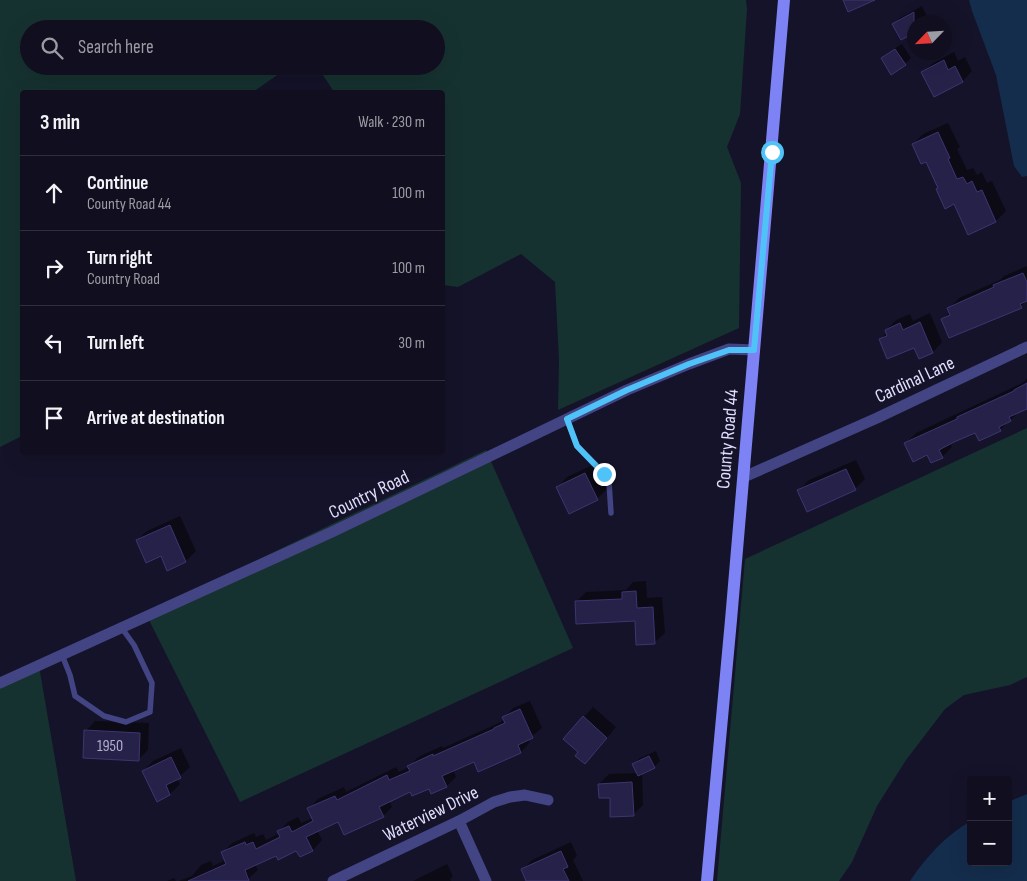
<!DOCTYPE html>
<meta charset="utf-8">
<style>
:root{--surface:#100e1f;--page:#191728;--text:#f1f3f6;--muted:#9c9ca4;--line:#302e3d}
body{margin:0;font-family:"Sofia Sans Condensed",sans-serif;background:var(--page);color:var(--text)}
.controls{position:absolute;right:15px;bottom:15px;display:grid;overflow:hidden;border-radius:5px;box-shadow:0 5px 20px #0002}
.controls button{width:45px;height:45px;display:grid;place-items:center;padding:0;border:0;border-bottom:1px solid var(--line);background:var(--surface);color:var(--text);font:25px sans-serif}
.compass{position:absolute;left:907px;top:15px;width:45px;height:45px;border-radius:50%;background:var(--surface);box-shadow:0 5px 20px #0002;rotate:245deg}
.stop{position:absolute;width:15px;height:15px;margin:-11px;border:4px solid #4fc3f7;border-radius:50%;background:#fff}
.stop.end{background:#4fc3f7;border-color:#fff;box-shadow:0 1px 5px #0008}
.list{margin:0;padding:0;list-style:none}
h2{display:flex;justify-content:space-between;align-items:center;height:65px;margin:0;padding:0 20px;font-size:21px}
h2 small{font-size:16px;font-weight:400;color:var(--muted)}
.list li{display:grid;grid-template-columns:32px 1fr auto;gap:15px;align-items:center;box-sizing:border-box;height:75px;padding:0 20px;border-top:1px solid var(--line)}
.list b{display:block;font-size:19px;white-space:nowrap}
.list p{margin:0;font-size:16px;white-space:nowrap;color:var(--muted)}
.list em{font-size:16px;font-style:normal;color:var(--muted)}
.icon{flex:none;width:28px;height:28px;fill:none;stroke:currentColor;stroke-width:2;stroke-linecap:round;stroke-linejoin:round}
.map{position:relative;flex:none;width:1027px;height:881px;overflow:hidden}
.search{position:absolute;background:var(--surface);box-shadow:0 5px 20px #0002;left:20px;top:20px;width:425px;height:55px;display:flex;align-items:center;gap:12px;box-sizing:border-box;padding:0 18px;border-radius:28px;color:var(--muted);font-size:19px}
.panel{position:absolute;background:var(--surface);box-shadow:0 5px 20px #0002;left:20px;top:90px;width:425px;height:365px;border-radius:5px}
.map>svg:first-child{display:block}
.green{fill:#163230}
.water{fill:#142d4c}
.shadow{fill:#0007}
.building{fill:#262148;stroke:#3d3572}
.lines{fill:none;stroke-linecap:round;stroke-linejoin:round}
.service{stroke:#424484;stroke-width:5.5}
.minor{stroke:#424484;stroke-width:11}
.secondary{stroke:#7d82f4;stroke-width:12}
.route{stroke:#4fc3f7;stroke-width:6}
.labels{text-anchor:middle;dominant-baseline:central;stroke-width:4;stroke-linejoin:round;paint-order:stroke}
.number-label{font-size:16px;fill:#b1afcf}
.street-label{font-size:19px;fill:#dfdefc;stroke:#151329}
</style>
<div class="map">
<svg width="1027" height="881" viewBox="0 0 1027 881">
<rect width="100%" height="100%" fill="#151329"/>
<!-- green -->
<g class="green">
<path d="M0,0h746l1,9 -7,105 -13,33 14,36 -2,145 -181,82 1,-50 -4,-78 -34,-28 -63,33 -15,-2 -1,-193h-108l-17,-26h119v-37h-407v37h270l-13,3 -33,23h-231v344l-22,11z"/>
<path d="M1027,428v249l-17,8 -46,10 -19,14 -39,51 -29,46 -25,56 -13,19h-122l28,-322z"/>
<path d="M486,450l87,198 -333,154 -93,-186 106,-54z"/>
<path d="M39,666l37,215h-76v-196z"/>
</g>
<!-- water -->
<g class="water">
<path d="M969,0h58v176l-5,1 -8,-11 -18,-91 -24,-64z"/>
<path d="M1027,794v87h-117c16,-24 36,-46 61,-60v41h37v-60z"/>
</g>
<!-- shadow -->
<g class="shadow">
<path d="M922,6l7,15 -1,1h-14v10l-13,7 -7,-15 6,-6z"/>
<path d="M902,44l9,14 -6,6 -23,-6 7,-6z"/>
<path d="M954,52l4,9 7,-4 7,14 -9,10 -28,14 -12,-23 10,-9z"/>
<path d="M948,123l12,24 -3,2 10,21 6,-2 4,7 5,-3 5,11 5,-2 14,30 -10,10 -27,12 -14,-30 -16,-16 -12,-27 -14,-16 10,-10z"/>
<path d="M1027,266v34l-6,6 -78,13 7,-7 -1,-4 10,-10 41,-18 4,-4z"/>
<path d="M930,313l12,29 -9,10 -19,-6 -34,-6 7,-8 -1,-2 10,-10 14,-6 3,7z"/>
<path d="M1027,379v28l-6,3 -21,20 -24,1 -26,12 2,4 -10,10 -14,-3 -22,-11 10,-10 106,-50z"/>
<path d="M856,460l9,19 -10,10 -56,1 10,-10z"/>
<path d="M595,464l12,25 -10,10 -39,-12 9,-10z"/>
<path d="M180,516l16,35 -10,10 -18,8 -7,-14 -24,-15 10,-9z"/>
<path d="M646,581l1,17 15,-1 3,36 -10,9 -19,-23 -60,-17 10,-10 40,-2 7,-8z"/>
<path d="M530,701l12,27 -14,11 2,3 -9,10 -42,18 -4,-9 -22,9 3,7 -9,9 -37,4 -21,10 3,7 -9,9 -45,5 -21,9 5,10 -9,10 -13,6 -3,-7 -20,6 -22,9 3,6 -10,9 -4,2h-65l13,-5 9,-11 10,-4 2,5 13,-6 -4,-7 10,-10 22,-10 2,4 7,-3 3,6 14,-7 -1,-2 9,-9 10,-5 3,6 12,-5 -4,-10 9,-9 26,-12 2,5 50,-25 3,5 10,-5 9,-10 24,-11 1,2 58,-26 12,-14z"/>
<path d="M593,707l23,20 -21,26 -16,-1 5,-35z"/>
<path d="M95,721l54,2 -1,27 -10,10 -52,-29z"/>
<path d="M181,748l9,19 -13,12 3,5 -10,10 -13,6 -14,-29 10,-10z"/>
<path d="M656,751l4,10 -6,6 -12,6 1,32 -10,10 -22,-18 -12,-13 10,-10 29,-1 -4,-9 6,-6z"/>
<path d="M571,842l6,14 -4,4 10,21h-55l-6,-11 10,-10z"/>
<path d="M447,864l6,12 -3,3 1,2h-38z"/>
<path d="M174,878l2,3h-9z"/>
</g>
<!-- building -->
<g class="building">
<path d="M843,0h32l-27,12z"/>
<path d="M914,12v21l-13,7 -9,-16z"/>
<path d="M895,49l11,16 -15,10 -10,-17z"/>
<path d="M944,60l4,10 7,-4 8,16 -29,15 -13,-25z"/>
<path d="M938,132l12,26 -2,1 9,20 6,-2 4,7 5,-3 5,11 5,-2 14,32 -28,13 -14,-31 -9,5 -9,-20 2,-1 -12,-26 -5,2 -9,-20z"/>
<path d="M1023,273l4,9v19l-7,3 2,4 -73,30 -8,-19 9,-4 -3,-7 47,-21 -1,-2z"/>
<path d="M920,322l13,31 -14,6 -5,-11 -27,11 -8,-20 8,-3 -2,-6 15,-7 3,7z"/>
<path d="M1027,383v26l-18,8 2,4 -12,6 2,4 -22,10 -4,-8 -21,9 -15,8 4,8 -12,5 -4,-8 -14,7 -9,-19 53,-24v-2l57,-26v-1z"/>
<path d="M846,469l10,21 -49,22 -10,-22z"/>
<path d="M585,473l13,27 -29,14 -13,-27z"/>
<path d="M170,525l16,37 -19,9 -6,-15 -15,7 -10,-23z"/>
<path d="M636,591l1,17 16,-1 2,37 -19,1 -1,-24 -59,3 -1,-23 47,-2v-7z"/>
<path d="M520,709l13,29 -15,7 3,8 -43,19 -4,-10 -32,14 5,11 -16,7 -2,-5 -17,7 -2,-4 -31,15 5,10 -40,18 -6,-13 -32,15 7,14 -13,6 -4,-6 -18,9 -2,-4 -31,14 4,11h-61l38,-17 -5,-12 24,-10 1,3 7,-3 3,7 24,-12 -3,-6 12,-5 3,6 21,-11 -6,-13 28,-12 2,4 50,-25 2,5 21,-9 -3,-5 26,-12v2l61,-27v-1l11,-5 -3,-6z"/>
<path d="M583,716l24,22 -22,26 -10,-8 3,-4 -15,-13z"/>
<path d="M84,730l56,3 -1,28 -56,-3z"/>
<path d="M649,756l6,12 -17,8 -6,-12z"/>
<path d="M171,757l10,21 -15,7 4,10 -13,7 -15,-31z"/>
<path d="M632,782l2,34 -24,1v-19h-11l-1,-14z"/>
<path d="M561,851l7,16 -5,2 6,12h-43l-5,-12z"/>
</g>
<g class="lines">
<!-- service -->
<g class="service">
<path d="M567,419l10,27 28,28 4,8 2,31"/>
<path d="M62,655l8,20 5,21 29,20 22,6 24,-10 2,-29 -18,-38 -13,-18"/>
</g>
<!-- minor -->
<g class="minor">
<path d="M744,477l133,-59 150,-71"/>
<path d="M0,683l332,-151 295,-142 62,-26 40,-15 25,1"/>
<path d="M459,821l27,60"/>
<path d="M333,881l126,-60 35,-19 16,-5 15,-2 23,5"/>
</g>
<!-- secondary -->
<path class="secondary" d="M707,881l24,-261 53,-620"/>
</g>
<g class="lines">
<!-- route -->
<path class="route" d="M604,474l-27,-28 -10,-27 60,-29 62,-26 40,-14h25l18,-198"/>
</g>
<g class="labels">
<!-- number labels -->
<g class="number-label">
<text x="110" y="746">1950</text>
</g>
<!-- street labels -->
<g class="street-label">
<text transform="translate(915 380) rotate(-25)">Cardinal Lane</text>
<text transform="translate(728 439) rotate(-85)">County Road 44</text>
<text transform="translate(369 495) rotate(-26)">Country Road</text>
<text transform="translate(431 814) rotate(-26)">Waterview Drive</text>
</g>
</g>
</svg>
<div class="controls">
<button>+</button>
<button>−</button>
</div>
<svg class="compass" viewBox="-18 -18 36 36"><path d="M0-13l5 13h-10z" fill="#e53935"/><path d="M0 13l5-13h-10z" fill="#9c9ca4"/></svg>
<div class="stop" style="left:772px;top:152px"></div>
<div class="stop end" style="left:604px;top:474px"></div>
<div class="search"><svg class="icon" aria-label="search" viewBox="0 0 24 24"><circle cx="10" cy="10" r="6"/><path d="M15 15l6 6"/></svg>Search here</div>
<section class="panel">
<h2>3 min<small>Walk · 230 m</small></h2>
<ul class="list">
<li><svg class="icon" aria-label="ahead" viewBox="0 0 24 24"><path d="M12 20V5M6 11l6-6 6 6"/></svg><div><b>Continue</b><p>County Road 44</p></div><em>100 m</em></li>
<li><svg class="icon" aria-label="right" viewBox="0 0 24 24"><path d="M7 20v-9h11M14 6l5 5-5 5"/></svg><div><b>Turn right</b><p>Country Road</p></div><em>100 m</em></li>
<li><svg class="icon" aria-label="left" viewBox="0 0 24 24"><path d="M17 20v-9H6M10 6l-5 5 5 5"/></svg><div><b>Turn left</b></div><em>30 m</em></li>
<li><svg class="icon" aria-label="arrive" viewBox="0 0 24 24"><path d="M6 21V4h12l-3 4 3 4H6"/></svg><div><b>Arrive at destination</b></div></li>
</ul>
</section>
</div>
